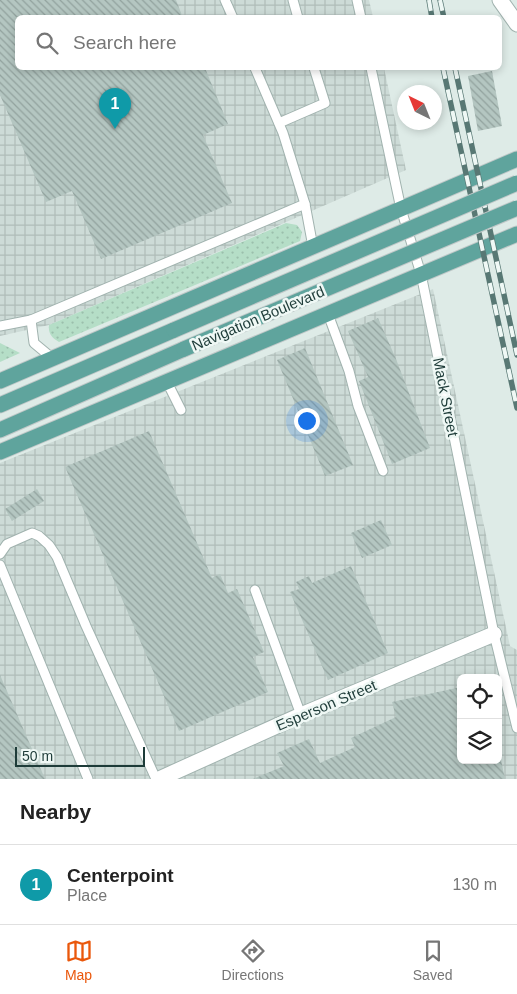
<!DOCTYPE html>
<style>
:root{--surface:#fff;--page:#f6f6f6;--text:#222;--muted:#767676;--line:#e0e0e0;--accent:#ea580c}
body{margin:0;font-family:Arial,sans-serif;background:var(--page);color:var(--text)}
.controls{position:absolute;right:15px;bottom:15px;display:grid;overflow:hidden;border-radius:8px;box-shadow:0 2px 8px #0003}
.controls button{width:45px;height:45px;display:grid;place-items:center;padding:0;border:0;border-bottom:1px solid var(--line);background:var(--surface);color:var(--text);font:25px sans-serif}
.compass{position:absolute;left:397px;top:85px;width:45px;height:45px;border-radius:50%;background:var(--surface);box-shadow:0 2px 8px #0003;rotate:317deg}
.scale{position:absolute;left:15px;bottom:12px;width:130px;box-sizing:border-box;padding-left:5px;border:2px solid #1e3c39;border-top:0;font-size:14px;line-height:18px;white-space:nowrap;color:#1e3c39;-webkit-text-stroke:4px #eff8f5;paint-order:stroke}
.you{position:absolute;left:306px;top:420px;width:18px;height:18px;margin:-12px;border:4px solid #fff;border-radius:50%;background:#1a73e8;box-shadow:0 0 0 8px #1a73e833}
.badge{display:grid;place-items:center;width:32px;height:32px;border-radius:50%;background:var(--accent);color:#fff;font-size:16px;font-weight:700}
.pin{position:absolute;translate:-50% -41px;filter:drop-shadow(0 1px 2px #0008)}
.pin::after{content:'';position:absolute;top:26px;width:18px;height:15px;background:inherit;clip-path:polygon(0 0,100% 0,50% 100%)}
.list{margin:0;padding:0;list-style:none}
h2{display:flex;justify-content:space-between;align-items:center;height:65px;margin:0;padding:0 20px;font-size:21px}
h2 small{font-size:16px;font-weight:400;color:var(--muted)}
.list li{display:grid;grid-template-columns:32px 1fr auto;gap:15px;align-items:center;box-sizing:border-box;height:80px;padding:0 20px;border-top:1px solid var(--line)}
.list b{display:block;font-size:19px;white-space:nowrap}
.list p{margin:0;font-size:16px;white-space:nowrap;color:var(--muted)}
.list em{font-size:16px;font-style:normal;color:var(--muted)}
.icon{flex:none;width:28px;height:28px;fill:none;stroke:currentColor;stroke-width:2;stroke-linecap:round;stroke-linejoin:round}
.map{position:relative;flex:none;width:517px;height:779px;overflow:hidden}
.search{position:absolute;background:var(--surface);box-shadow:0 2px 8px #0003;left:15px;right:15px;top:15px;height:55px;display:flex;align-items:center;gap:12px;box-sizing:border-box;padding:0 18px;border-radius:8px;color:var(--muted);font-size:19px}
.sheet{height:145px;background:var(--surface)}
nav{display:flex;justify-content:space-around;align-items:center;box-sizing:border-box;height:70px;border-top:1px solid var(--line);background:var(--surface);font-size:14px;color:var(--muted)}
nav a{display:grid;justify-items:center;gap:2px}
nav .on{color:var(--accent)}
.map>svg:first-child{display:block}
.industrial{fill:url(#industrial-grid);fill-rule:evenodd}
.green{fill:url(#green-dots)}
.building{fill:url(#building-back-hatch)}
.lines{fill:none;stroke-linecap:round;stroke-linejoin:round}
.service-casing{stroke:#a1b3af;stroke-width:11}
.minor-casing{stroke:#a1b3af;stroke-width:17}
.primary-casing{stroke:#c0c8c8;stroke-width:17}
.service{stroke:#fff;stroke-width:9}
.minor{stroke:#fff;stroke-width:15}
.primary{stroke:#5fa49d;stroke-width:15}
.rail-casing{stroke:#587874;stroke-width:5.5}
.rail{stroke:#eff8f5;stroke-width:4;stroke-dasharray:11;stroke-linecap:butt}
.primary-bridge-casing{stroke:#c0c8c8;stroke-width:17;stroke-linecap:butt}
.primary-bridge{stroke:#5fa49d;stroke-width:15}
.labels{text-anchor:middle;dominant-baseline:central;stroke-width:5;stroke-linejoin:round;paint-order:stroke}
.street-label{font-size:15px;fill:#1e3c39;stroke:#eff8f5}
</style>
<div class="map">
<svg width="517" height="779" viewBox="0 0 517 779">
<defs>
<pattern id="industrial-grid" width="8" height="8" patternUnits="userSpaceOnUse" patternTransform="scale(1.25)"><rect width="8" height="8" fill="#cddbd7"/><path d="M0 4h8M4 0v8" fill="none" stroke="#b0bdb9"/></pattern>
<pattern id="green-dots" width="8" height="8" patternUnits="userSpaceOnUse" patternTransform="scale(1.25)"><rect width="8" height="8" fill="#b5dec7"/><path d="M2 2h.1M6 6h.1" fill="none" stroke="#9bbfac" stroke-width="1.8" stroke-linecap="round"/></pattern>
<pattern id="building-back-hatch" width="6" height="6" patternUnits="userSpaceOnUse" patternTransform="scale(1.25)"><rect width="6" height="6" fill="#b4c6c1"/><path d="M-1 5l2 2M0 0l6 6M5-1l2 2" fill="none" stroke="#92a29e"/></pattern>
</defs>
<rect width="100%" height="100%" fill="#deebe7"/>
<!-- industrial -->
<g class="industrial">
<path d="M0,0h369l4,17 -355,1v50h366l22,102 -357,155 -49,11z"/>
<path d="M433,289l77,357 7,4v129h-517v-316zM461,678h37v82h-37z"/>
</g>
<!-- green -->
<g class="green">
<path d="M286,223l11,2 5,7 -2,9 -241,101c-7,-4 -11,-8 -10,-17z"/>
<path d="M0,343l20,10 -20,9z"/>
</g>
<!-- building -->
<g class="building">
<path d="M0,0h176l7,18h-165v50h187l23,56 -25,11 29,68 -131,56 -29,-68 -26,11 -46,-107z"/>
<path d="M492,71l10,55 -24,5 -10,-55z"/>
<path d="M378,318l18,41 34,89 -38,16 -33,-83 9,-4 -20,-46z"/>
<path d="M305,348l48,117 -28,11 -48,-116z"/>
<path d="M149,431l63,147 8,-4 8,19 9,-4 27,63 -11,5 15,35 -89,39 -114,-264z"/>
<path d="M37,489l7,12 -32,20 -7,-12z"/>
<path d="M381,520l11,25 -30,13 -11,-25z"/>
<path d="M351,566l37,87 -60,27 -38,-88 9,-3 -3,-7 13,-6 3,7z"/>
<path d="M0,675l45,104h-45z"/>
<path d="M461,687v73h40l4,19h-252l31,-13 -7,-13 32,-14 11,24 35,-16 -4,-9 45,-21 -4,-15z"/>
</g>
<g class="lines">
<!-- service casing -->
<g class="service-casing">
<g id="service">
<path d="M225,0l8,18"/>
<path d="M293,0l5,18"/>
<path d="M357,0l4,18"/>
<path d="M255,68l28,65 22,71"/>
<path d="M371,68l30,141 20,65 73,360 23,94"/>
<path d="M279,123l46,-20 -11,-35"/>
<path d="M328,314l21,57 9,35 25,65"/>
<path d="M0,326l31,-6"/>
<path d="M52,358l-18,-15 -3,-23 274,-116 8,43"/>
<path d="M167,382l14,28"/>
<path d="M0,554l7,-10 25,-11 7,3 10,9 8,12 29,69 70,153"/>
<path d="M0,565l88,214"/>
<path d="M255,590l46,125"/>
</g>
</g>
<!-- minor casing -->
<g class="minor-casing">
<g id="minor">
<path d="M500,0l17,24"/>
<path d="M159,779l142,-64 193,-81"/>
</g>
</g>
<!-- primary casing -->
<g class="primary-casing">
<g id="primary">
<path d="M0,381l517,-222"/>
<path d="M0,405l174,-75"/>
<path d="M0,430l184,-81"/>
<path d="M0,452l517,-218"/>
</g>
</g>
<!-- service -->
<use href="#service" class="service"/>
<!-- minor -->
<use href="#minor" class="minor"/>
<!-- primary -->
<use href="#primary" class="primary"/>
<!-- rail casing -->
<g class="rail-casing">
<g id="rail">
<path d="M429,0l3,18"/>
<path d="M440,0l4,18"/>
<path d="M443,68l74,340"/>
<path d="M455,68l62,287"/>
</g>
</g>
<!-- rail -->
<use href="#rail" class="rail"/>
<!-- primary-bridge casing -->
<g class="primary-bridge-casing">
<g id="primary-bridge">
<path d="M174,330l343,-147"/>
<path d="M184,349l333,-141"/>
</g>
</g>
<!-- primary-bridge -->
<use href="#primary-bridge" class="primary-bridge"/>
</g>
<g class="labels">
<!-- street labels -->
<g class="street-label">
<text transform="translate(258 318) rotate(-23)">Navigation Boulevard</text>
<text transform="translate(446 397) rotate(79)">Mack Street</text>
<text transform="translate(326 705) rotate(-23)">Esperson Street</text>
</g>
</g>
</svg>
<div class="controls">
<button><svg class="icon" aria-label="locate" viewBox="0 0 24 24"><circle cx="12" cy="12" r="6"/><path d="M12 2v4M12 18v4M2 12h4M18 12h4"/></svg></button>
<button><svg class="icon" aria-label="layers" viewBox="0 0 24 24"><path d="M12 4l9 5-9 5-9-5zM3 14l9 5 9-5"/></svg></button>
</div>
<svg class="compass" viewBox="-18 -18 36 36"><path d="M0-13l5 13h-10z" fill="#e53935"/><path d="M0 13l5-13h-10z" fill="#767676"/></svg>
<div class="scale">50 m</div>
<div class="you"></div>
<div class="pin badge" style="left:115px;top:129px;background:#0f9aa8">1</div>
<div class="search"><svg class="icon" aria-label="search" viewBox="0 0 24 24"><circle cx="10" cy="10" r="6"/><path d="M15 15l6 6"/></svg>Search here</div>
</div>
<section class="sheet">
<h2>Nearby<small></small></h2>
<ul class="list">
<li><span class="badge" style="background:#0f9aa8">1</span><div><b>Centerpoint</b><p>Place</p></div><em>130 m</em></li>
</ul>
</section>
<nav>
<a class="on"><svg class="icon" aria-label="map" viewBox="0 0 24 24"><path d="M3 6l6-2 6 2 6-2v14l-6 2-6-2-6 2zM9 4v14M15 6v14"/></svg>Map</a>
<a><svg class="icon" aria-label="directions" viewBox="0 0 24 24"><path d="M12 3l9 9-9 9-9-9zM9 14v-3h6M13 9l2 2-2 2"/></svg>Directions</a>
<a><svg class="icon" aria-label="saved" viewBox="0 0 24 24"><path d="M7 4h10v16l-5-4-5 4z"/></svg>Saved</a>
</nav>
